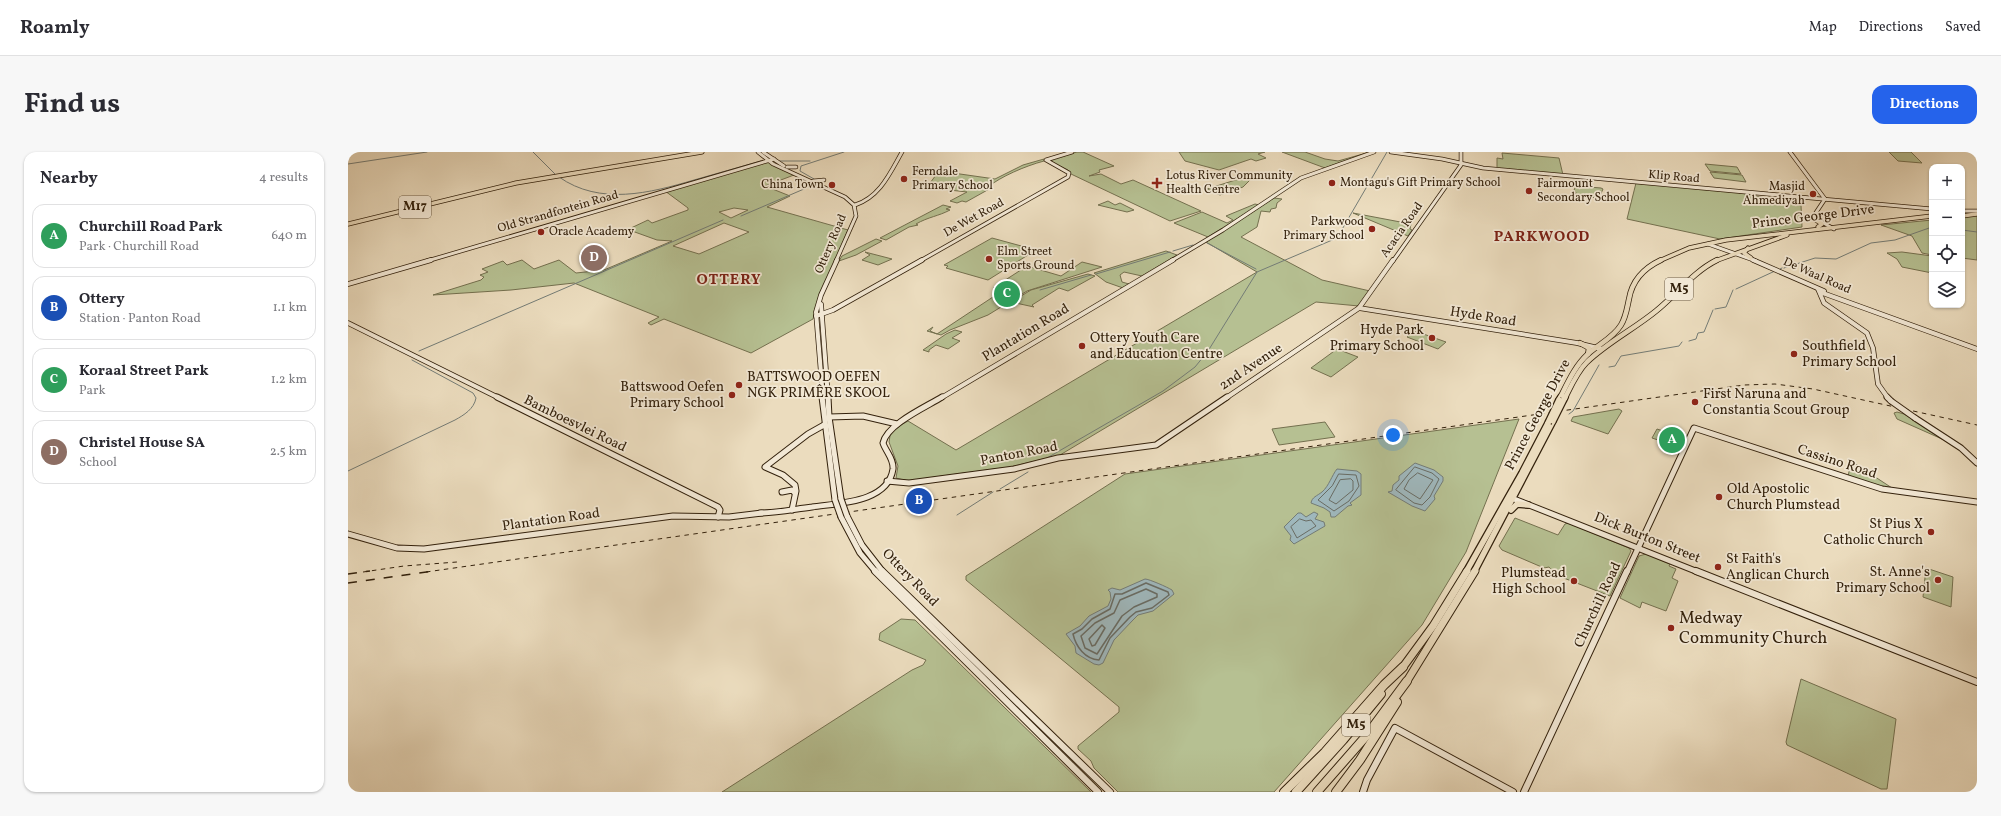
<!DOCTYPE html>
<meta charset="utf-8">
<style>
:root{--surface:#fff;--page:#f7f7f7;--text:#2b2b33;--muted:#7c7c81;--line:#e1e1e2;--accent:#2563eb}
body{margin:0;font-family:Vollkorn,serif;background:var(--page);color:var(--text)}
.controls{position:absolute;right:12px;top:12px;display:grid;overflow:hidden;border-radius:8px;box-shadow:0 1px 3px #0004}
.controls button{width:36px;height:36px;display:grid;place-items:center;padding:0;border:0;border-bottom:1px solid var(--line);background:var(--surface);color:var(--text);font:20px sans-serif}
.you{position:absolute;left:1045px;top:283px;width:14px;height:14px;margin:-10px;border:3px solid #fff;border-radius:50%;background:#1a73e8;box-shadow:0 0 0 6px #1a73e833}
.badge{display:grid;place-items:center;width:26px;height:26px;border-radius:50%;background:var(--accent);color:#fff;font-size:13px;font-weight:700}
.pin{position:absolute;translate:-50% -50%;border:2px solid #fff;box-shadow:0 1px 4px #0006}
.list{margin:0;padding:0;list-style:none}
h2{display:flex;justify-content:space-between;align-items:center;height:52px;margin:0;padding:0 16px;font-size:17px}
h2 small{font-size:13px;font-weight:400;color:var(--muted)}
.list li{display:grid;grid-template-columns:26px 1fr auto;gap:12px;align-items:center;box-sizing:border-box;height:64px;margin:0 8px 8px;padding:0 8px;border:1px solid var(--line);border-radius:12px}
.list b{display:block;font-size:15px;white-space:nowrap}
.list p{margin:0;font-size:13px;white-space:nowrap;color:var(--muted)}
.list em{font-size:13px;font-style:normal;color:var(--muted)}
.icon{flex:none;width:22px;height:22px;fill:none;stroke:currentColor;stroke-width:2;stroke-linecap:round;stroke-linejoin:round}
.map{position:relative;flex:none;width:1629px;height:640px;overflow:hidden;border-radius:12px}
header{display:flex;align-items:center;gap:24px;box-sizing:border-box;height:56px;padding:0 20px;background:var(--surface);border-bottom:1px solid var(--line)}
header strong{font-size:19px}
nav{display:flex;gap:22px;margin-inline-start:auto;font-size:14px}
.intro{display:flex;align-items:center;justify-content:space-between;box-sizing:border-box;height:96px;padding:0 24px}
h1{margin:0;font-size:28px}
.button{padding:10px 18px;border-radius:12px;background:var(--accent);color:#fff;font-size:14px;font-weight:700}
main{display:flex;gap:24px;padding:0 24px}
aside{flex:1;background:var(--surface);border-radius:12px;box-shadow:0 1px 3px #0004}
.map>svg:first-child{display:block}
.green{fill:#b6c092;stroke:#74704f;fill-rule:evenodd}
.water{fill:#9fb8bd;stroke:#747c76}
.lines{fill:none;stroke-linecap:round;stroke-linejoin:round}
.shore-far1{stroke:#696c64;stroke-width:1}
.shore{stroke:#696c64;stroke-width:1.5}
.stream{stroke:#747c76;stroke-width:1}
.secondary-far3-casing{stroke:#33210c;stroke-width:4.5}
.secondary-far2-casing{stroke:#33210c;stroke-width:5.5}
.secondary-far1-casing{stroke:#33210c;stroke-width:7}
.secondary-casing{stroke:#33210c;stroke-width:8}
.primary-far3-casing{stroke:#33210c;stroke-width:5}
.primary-far2-casing{stroke:#33210c;stroke-width:6}
.primary-far1-casing{stroke:#33210c;stroke-width:8}
.primary-casing{stroke:#33210c;stroke-width:9}
.highway-casing{stroke:#33210c;stroke-width:10}
.secondary-far3{stroke:#f2e8d5;stroke-width:3}
.secondary-far2{stroke:#f2e8d5;stroke-width:4}
.secondary-far1{stroke:#f2e8d5;stroke-width:5}
.secondary{stroke:#f2e8d5;stroke-width:6}
.primary-far3{stroke:#ebdcbe;stroke-width:3.5}
.primary-far2{stroke:#ebdcbe;stroke-width:4.5}
.primary-far1{stroke:#ebdcbe;stroke-width:5.5}
.primary{stroke:#ebdcbe;stroke-width:7}
.highway{stroke:#ebdcbe;stroke-width:8}
.rail-far1{stroke:#33210c;stroke-width:1;stroke-dasharray:4.5 4.5;stroke-linecap:butt}
.rail{stroke:#33210c;stroke-width:1.5;stroke-dasharray:9 9;stroke-linecap:butt}
.secondary-bridge-casing{stroke:#33210c;stroke-width:7;stroke-linecap:butt}
.primary-bridge-casing{stroke:#33210c;stroke-width:8;stroke-linecap:butt}
.secondary-bridge{stroke:#f2e8d5;stroke-width:5}
.primary-bridge{stroke:#ebdcbe;stroke-width:5.5}
.poi-dot{fill:#8f2418;stroke:#f2e8d5;stroke-width:1.5}
.labels{text-anchor:middle;dominant-baseline:central;stroke-width:3.5;stroke-linejoin:round;paint-order:stroke}
.far-poi-label{font-size:12px;fill:#33210c;stroke:#f2e8d5;text-anchor:start}
.far-street-label{font-size:12px;fill:#33210c;stroke:#f2e8d5}
.shield{fill:#f2e8d5;stroke:#6c5d48;stroke-width:1}
.shield-label{font-size:13px;font-weight:bold;fill:#33210c}
.street-label{font-size:14px;fill:#33210c;stroke:#f2e8d5}
.poi-label{font-size:14px;fill:#33210c;stroke:#f2e8d5;text-anchor:start}
.far-district-label{font-size:15px;font-weight:bold;letter-spacing:1px;fill:#7a1f14;stroke:#f2e8d5}
.near-poi-label{font-size:17px;fill:#33210c;stroke:#f2e8d5;text-anchor:start}
</style>
<header>
<strong>Roamly</strong>
<nav><a>Map</a><a>Directions</a><a>Saved</a></nav>
</header>
<div class="intro"><h1>Find us</h1><a class="button">Directions</a></div>
<main>
<aside>
<h2>Nearby<small>4 results</small></h2>
<ul class="list">
<li><span class="badge" style="background:#2e9e5b">A</span><div><b>Churchill Road Park</b><p>Park · Churchill Road</p></div><em>640 m</em></li>
<li><span class="badge" style="background:#1a4fb4">B</span><div><b>Ottery</b><p>Station · Panton Road</p></div><em>1.1 km</em></li>
<li><span class="badge" style="background:#2e9e5b">C</span><div><b>Koraal Street Park</b><p>Park</p></div><em>1.2 km</em></li>
<li><span class="badge" style="background:#8d6e63">D</span><div><b>Christel House SA</b><p>School</p></div><em>2.5 km</em></li>
</ul>
</aside>
<div class="map">
<svg width="1629" height="640" viewBox="0 0 1629 640">
<rect width="100%" height="100%" fill="#ebdcbe"/>
<filter id="stains"><feTurbulence type="fractalNoise" baseFrequency=".005" numOctaves="4"/><feColorMatrix values="0 0 0 0 .2 0 0 0 0 .09 0 0 0 0 .02 0 0 0 .5 -.17"/></filter>
<radialGradient id="worn" r=".72"><stop offset=".6" stop-color="#630" stop-opacity="0"/><stop offset="1" stop-color="#630" stop-opacity=".3"/></radialGradient>
<!-- green -->
<g class="green">
<path d="M729,0h6l31,14 -15,4 1,2 -11,4 12,-2 20,10 12,-4 68,31 -31,10 -99,-47 -3,-4 -19,-9v-1z"/>
<path d="M831,0h86l-7,2 8,4 -10,3 -5,-2 -32,11 -34,-9z"/>
<path d="M934,0h23l20,7 13,2 32,-9 -45,16z"/>
<path d="M1541,0h22l11,11 -24,-2z"/>
<path d="M1154,1l57,5 4,17 -66,-6v-11l6,1z"/>
<path d="M696,7v2c-19,5 -44,16 -56,26l3,1 -25,14 -4,-1 -5,2 -7,-2 17,-9 -35,-4 3,-5h-5l9,-12 56,8 28,-14z"/>
<path d="M416,10h5l25,13 -29,11 25,10 -23,11 81,23 -30,71 -5,18 -62,34 -87,-34 -13,6 -3,-2 11,-6 -85,-34 -63,7 -78,5 48,-15 3,-3 -4,-2 8,-3 -6,-3 21,-8 4,4 15,-5 12,9 25,-9 17,13 28,-3 68,-29 -15,-1 -25,-9 2,-2 -3,-1 17,-8 4,3 36,-13v-2l-23,-17zM386,56l14,2 -17,8 -12,-6zM376,71l25,9 -50,22 -26,-8z"/>
<path d="M1357,12l32,3 4,7 -31,-3z"/>
<path d="M1362,20l32,3 4,7 -32,-4z"/>
<path d="M897,25l6,2 -8,8 -23,8 -13,-6z"/>
<path d="M1288,31l100,9 65,13 1,22 -82,12 -93,-20z"/>
<path d="M1228,34l25,2 2,1 -4,9h-2l-22,-3 1,-3h-3z"/>
<path d="M926,46l8,1 -5,4 -1,5 -5,1 -1,3 -9,-1 -4,16 -16,10 81,43 48,11 -11,15 -43,-4 -256,153 -50,12 -68,9 -34,5 -12,-3 2,-12 -9,-24 1,-6 4,-7 14,-8 48,29 301,-178 -51,-30z"/>
<path d="M760,49l7,4 5,-2 14,7 -7,2 -29,-7z"/>
<path d="M907,52l4,1 -51,32 -34,-14 28,-11 25,11 6,-3 -7,-4z"/>
<path d="M595,53l8,2 -5,2 4,1c-11,6 -22,7 -34,14l2,1 -9,2 -23,13 -6,-2z"/>
<path d="M1005,61l58,11 -1,5 2,1 -4,6z"/>
<path d="M1629,63v45l-15,-2v-41z"/>
<path d="M1584,68v35l-10,-2 -10,-17 -31,-11z"/>
<path d="M644,86l44,12 -48,30 -42,-12 2,-2 -4,-1z"/>
<path d="M528,87l6,2 -26,14 -17,6 3,-5z"/>
<path d="M818,99l11,4 -35,21 -18,-4 -4,3 2,7 7,2 -6,4 -17,-6 -12,-9z"/>
<path d="M517,100l27,7 -14,6 -16,-5 8,-5z"/>
<path d="M1554,100l30,4v17l-30,-6 -5,-8 -10,-6z"/>
<path d="M734,110l20,5 -75,24 -39,24 -38,15 -9,5 -14,-4 6,-4 -3,4 7,3 65,-43 -9,-3 34,-22 34,10z"/>
<path d="M740,122l7,2 -27,15 -9,-3 -27,17 2,2 -23,-5 20,-12z"/>
<path d="M607,178l7,2 -10,6 8,3 -12,8 -12,-4 -7,5v2l-6,-2 23,-16z"/>
<path d="M1067,179l31,11 -8,7 -31,-12z"/>
<path d="M989,197l21,8 -27,20 -20,-9z"/>
<path d="M1271,257l3,2 -14,23 -37,-13 2,-4z"/>
<path d="M1549,260l7,2 47,29 -54,-24 -3,-6z"/>
<path d="M1171,267l-53,133 -44,73 -148,167h-156l-24,-24 -3,-7 -13,-12v-3l41,-34v-5l-153,-127v-4l159,-102z"/>
<path d="M977,270l10,15 -56,8 -7,-16z"/>
<path d="M1309,277l30,10 -6,12 -21,-7 1,-3 -9,-3z"/>
<path d="M1503,309l41,27v2l-44,-13z"/>
<path d="M1167,366l43,17 7,-11 3,-1 61,25 2,3 -21,45 -54,-21 -7,-8 -5,1 -42,-18 -3,-4z"/>
<path d="M1298,402l24,10 -1,2 7,3 -4,9 6,3 -12,30 -24,-9 -2,6 -20,-10 19,-42z"/>
<path d="M1578,416l27,9 -2,30 -28,-10z"/>
<path d="M553,467l14,1 176,172h-369l190,-122 11,-5 3,-5 -47,-20 1,-7z"/>
<path d="M1453,527l95,40 -9,70h-6l-94,-44 -1,-3z"/>
</g>
<!-- water -->
<g class="water">
<path d="M1067,311l19,7 9,7v4l-9,15 1,3 -10,12 -13,-5 -24,-14 4,-1 1,-6 6,-5v-4z"/>
<path d="M989,317l20,2 4,3v21l-11,8 2,2 -4,1 -13,11h-4l-1,-5 -6,-4 -13,-5c1,-6 6,-7 11,-11 7,-6 10,-17 15,-23z"/>
<path d="M966,360l4,2 -3,5 9,3 1,4 -31,18 -4,-4 1,-4 -7,-9 14,-14h3l5,4z"/>
<path d="M797,427c4,0 22,8 27,11l2,4 -21,17 -15,4 -5,5 -19,20 -11,23 -4,2 -5,-1 -18,-11 -1,-7 -9,-12 14,-8 9,-10 19,-10 3,-7 -1,-7 -2,-2 4,-2 8,2z"/>
</g>
<g class="lines">
<!-- shore-far1 -->
<g class="shore-far1">
<path d="M1067,315l17,6 7,6 -9,18 -8,8 -8,-2 -18,-13z"/>
<path d="M1070,321l15,7 -13,19 -16,-10 5,-9z"/>
<path d="M991,322l17,1 3,11 -10,15 -15,10 -16,-11 14,-14z"/>
<path d="M1003,327l2,2v9l-17,14 -7,-4 11,-20z"/>
<path d="M952,367l6,2 5,-1 5,6 -19,12 -6,-11z"/>
</g>
<!-- shore -->
<g class="shore">
<path d="M798,431l22,9 1,3 -17,13 -16,4 -6,5 -20,21 -11,22c-14,-1 -23,-13 -26,-26l9,-5 10,-10 18,-10 5,-15h7z"/>
<path d="M798,437l11,5v3l-23,10 -12,9 -25,38 -12,-6 -4,-12 14,-13 19,-10 6,-13z"/>
<path d="M754,473l3,3 -10,17 -3,1 -3,-7z"/>
</g>
<!-- stream -->
<g class="stream">
<path d="M185,0l23,23"/>
<path d="M432,9h30"/>
<path d="M0,12l79,-12"/>
<path d="M211,25c41,29 91,16 135,3 22,-6 45,-13 67,-19"/>
<path d="M466,27l-14,-8 1,-5 43,-14"/>
<path d="M393,64l70,-30"/>
<path d="M1614,78l15,2"/>
<path d="M859,91l49,26"/>
<path d="M825,99l20,-6"/>
<path d="M1436,116l31,-10 21,1 35,-16 24,-3 37,-13"/>
<path d="M1432,117l2,-1"/>
<path d="M748,122l74,-22"/>
<path d="M1388,137l39,-18"/>
<path d="M692,138l51,-15"/>
<path d="M1367,157l11,-2 7,-17"/>
<path d="M1341,189l7,-2 2,-6 6,-1 9,-22"/>
<path d="M71,199l304,-131"/>
<path d="M1261,215l6,-1 6,-10 58,-10 3,-4"/>
<path d="M1221,262l4,-3 26,-46"/>
<path d="M699,306l116,-67 32,-24 13,-16 49,-79 80,-34 50,-86"/>
<path d="M0,319l107,-51c9,-5 19,-11 21,-22l-3,-5 -61,-33"/>
<path d="M652,337l28,-17"/>
<path d="M609,363l36,-23"/>
</g>
<!-- secondary-far3 casing -->
<g class="secondary-far3-casing">
<g id="secondary-far3">
<path d="M410,0l15,12 72,33 9,8 2,11 -20,45"/>
<path d="M415,0l21,14"/>
<path d="M1043,0l51,7 41,9 449,41"/>
<path d="M1442,0l35,47"/>
<path d="M439,15h9"/>
<path d="M465,29l11,-1"/>
<path d="M1477,47l-12,18 21,12"/>
<path d="M507,53c25,-8 35,-32 47,-53"/>
<path d="M1614,59h15"/>
<path d="M1360,92l48,17"/>
<path d="M79,109l347,-102"/>
<path d="M572,109l148,-84 1,-4 -23,-13 26,-8"/>
<path d="M823,109l52,-31 78,-52 73,-26"/>
<path d="M1045,109l68,-96v-13"/>
</g>
</g>
<!-- secondary-far2 casing -->
<g class="secondary-far2-casing">
<g id="secondary-far2">
<path d="M1405,108l71,31"/>
<path d="M0,132l83,-24"/>
<path d="M1470,137l6,14 43,30 6,15 5,36 10,14"/>
<path d="M1472,140l157,57"/>
<path d="M473,152l7,94"/>
<path d="M1011,156l218,35 25,6"/>
<path d="M468,164l17,-6 89,-50"/>
<path d="M0,171l151,75"/>
<path d="M475,246l-7,-86 5,-17 16,-35"/>
<path d="M593,246l232,-138"/>
<path d="M878,246l133,-90 34,-48"/>
</g>
</g>
<!-- secondary-far1 casing -->
<g class="secondary-far1-casing">
<g id="secondary-far1">
<path d="M149,245l221,110 2,3 -2,7"/>
<path d="M474,245l13,103"/>
<path d="M480,245l1,20 12,82"/>
<path d="M1539,245l4,4"/>
<path d="M481,265l34,-1 34,8"/>
<path d="M1567,266l46,30 16,15"/>
<path d="M539,329l22,2 105,-14 44,-11 98,-13 71,-48"/>
<path d="M434,340l10,-2 3,3"/>
<path d="M1161,345l189,75"/>
<path d="M444,358l4,-19 -1,-6 -12,-10 -18,-8 43,-33 16,-9"/>
<path d="M412,361c18,0 35,-4 52,-6 26,-4 76,-4 81,-38 1,-10 -7,-17 -10,-26 4,-19 43,-36 59,-46"/>
<path d="M499,364l15,29 21,27"/>
<path d="M493,365l19,36 16,19"/>
<path d="M0,382l49,14 27,1 249,-33 56,1 33,-4"/>
<path d="M1279,420l67,-144 188,61 95,13"/>
</g>
</g>
<!-- secondary casing -->
<g class="secondary-casing">
<g id="secondary">
<path d="M527,419l223,221"/>
<path d="M534,419l228,221"/>
<path d="M1348,419l281,111"/>
<path d="M1015,640l4,-12 28,-52 118,64"/>
<path d="M1176,640l103,-221"/>
</g>
</g>
<!-- primary-far3 casing -->
<g class="primary-far3-casing">
<g id="primary-far3">
<path d="M1614,64l15,-2"/>
<path d="M1466,67l8,5 -4,3"/>
<path d="M0,72l168,-41 186,-31"/>
<path d="M1400,96l-4,5 7,5"/>
<path d="M1311,109l30,-13 37,-8 206,-24"/>
<path d="M1367,109l72,-26"/>
</g>
</g>
<!-- primary-far2 casing -->
<g class="primary-far2-casing">
<g id="primary-far2">
<path d="M1232,191l9,5 -1,6"/>
<path d="M1212,246c8,-16 15,-32 28,-44 11,-10 25,-16 33,-29 5,-8 6,-17 8,-26 3,-18 15,-31 32,-39"/>
<path d="M1217,246c6,-12 12,-26 22,-36 21,-20 47,-33 69,-51 21,-17 37,-39 61,-51"/>
</g>
</g>
<!-- primary-far1 casing -->
<g class="primary-far1-casing">
<g id="primary-far1">
<path d="M1216,247l1,-2"/>
<path d="M1211,248l2,-3"/>
<path d="M1163,358l6,-6 11,1"/>
<path d="M1118,420l56,-99 26,-50"/>
<path d="M1126,420l79,-151"/>
</g>
</g>
<!-- primary casing -->
<g class="primary-casing">
<g id="primary">
<path d="M1055,515l30,-41 34,-55"/>
<path d="M1059,529l68,-110"/>
</g>
</g>
<!-- highway casing -->
<g class="highway-casing">
<g id="highway">
<path d="M936,640l41,-40 59,-67 19,-18"/>
<path d="M948,640l47,-52 38,-46"/>
<path d="M969,640l50,-57 40,-54"/>
<path d="M988,640l24,-32 37,-58"/>
</g>
</g>
<!-- secondary-far3 -->
<use href="#secondary-far3" class="secondary-far3"/>
<!-- secondary-far2 -->
<use href="#secondary-far2" class="secondary-far2"/>
<!-- secondary-far1 -->
<use href="#secondary-far1" class="secondary-far1"/>
<!-- secondary -->
<use href="#secondary" class="secondary"/>
<!-- primary-far3 -->
<use href="#primary-far3" class="primary-far3"/>
<!-- primary-far2 -->
<use href="#primary-far2" class="primary-far2"/>
<!-- primary-far1 -->
<use href="#primary-far1" class="primary-far1"/>
<!-- primary -->
<use href="#primary" class="primary"/>
<!-- highway -->
<use href="#highway" class="highway"/>
<!-- rail-far1 -->
<g class="rail-far1">
<path d="M15,420l41,-6 53,-4"/>
<path d="M78,420l1318,-187 31,-1 38,5 164,36"/>
</g>
<!-- rail -->
<g class="rail">
<path d="M0,422l22,-3"/>
<path d="M0,431l85,-12"/>
</g>
<!-- secondary-bridge casing -->
<g class="secondary-bridge-casing">
<g id="secondary-bridge">
<path d="M1543,249l24,17"/>
<path d="M493,347l6,17"/>
<path d="M487,348l6,17"/>
</g>
</g>
<!-- primary-bridge casing -->
<g class="primary-bridge-casing">
<g id="primary-bridge">
<path d="M1205,269l11,-22"/>
<path d="M1200,271l11,-23"/>
</g>
</g>
<!-- secondary-bridge -->
<use href="#secondary-bridge" class="secondary-bridge"/>
<!-- primary-bridge -->
<use href="#primary-bridge" class="primary-bridge"/>
</g>
<!-- markers -->
<g class="poi-dot">
<circle cx="556" cy="27" r="4"/>
<path d="M807 25h4v4h4v4h-4v4h-4v-4h-4v-4h4z"/>
<circle cx="984" cy="31" r="4"/>
<circle cx="484" cy="33" r="4"/>
<circle cx="1181" cy="39" r="4"/>
<circle cx="1465" cy="42" r="4"/>
<circle cx="1024" cy="77" r="4"/>
<circle cx="193" cy="80" r="4"/>
<circle cx="641" cy="107" r="4"/>
<circle cx="1084" cy="186" r="4"/>
<circle cx="734" cy="194" r="4"/>
<circle cx="1446" cy="202" r="4"/>
<circle cx="391" cy="233" r="4"/>
<circle cx="384" cy="243" r="4"/>
<circle cx="1347" cy="250" r="4"/>
<circle cx="1371" cy="345" r="4"/>
<circle cx="1583" cy="380" r="4"/>
<circle cx="1370" cy="415" r="4"/>
<circle cx="1590" cy="428" r="4"/>
<circle cx="1226" cy="429" r="4"/>
<circle cx="1323" cy="476" r="4"/>
</g>
<g class="labels">
<!-- far-poi labels -->
<g class="far-poi-label">
<text x="564" y="20">Ferndale<tspan x="564" dy="14">Primary School</tspan></text>
<text x="818" y="24">Lotus River Community<tspan x="818" dy="14">Health Centre</tspan></text>
<text x="992" y="31">Montagu's Gift Primary School</text>
<text x="1189" y="32">Fairmount<tspan x="1189" dy="14">Secondary School</tspan></text>
<text x="476" y="33" text-anchor="end">China Town</text>
<text x="1457" y="35" text-anchor="end">Masjid<tspan x="1457" dy="14">Ahmediyah</tspan></text>
<text x="1016" y="70" text-anchor="end">Parkwood<tspan x="1016" dy="14">Primary School</tspan></text>
<text x="201" y="80">Oracle Academy</text>
<text x="649" y="100">Elm Street<tspan x="649" dy="14">Sports Ground</tspan></text>
</g>
<!-- far-street labels -->
<g class="far-street-label">
<text transform="translate(1326 25) rotate(5)">Klip Road</text>
<text transform="translate(210 60) rotate(-16)">Old Strandfontein Road</text>
<text transform="translate(626 66) rotate(-29)">De Wet Road</text>
<text transform="translate(1054 78) rotate(-55)">Acacia Road</text>
<text transform="translate(483 92) rotate(-67)">Ottery Road</text>
<text transform="translate(1469 124) rotate(24)">De Waal Road</text>
</g>
<!-- shield labels -->
<g class="shield">
<rect x="51" y="44" width="32" height="22" rx="3"/>
<rect x="1317" y="126" width="28" height="22" rx="3"/>
<rect x="994" y="562" width="28" height="22" rx="3"/>
</g>
<g class="shield-label">
<text x="67" y="55">M17</text>
<text x="1331" y="137">M5</text>
<text x="1008" y="573">M5</text>
</g>
<!-- street labels -->
<g class="street-label">
<text transform="translate(1465 65) rotate(-7)">Prince George Drive</text>
<text transform="translate(1135 165) rotate(9)">Hyde Road</text>
<text transform="translate(678 181) rotate(-31)">Plantation Road</text>
<text transform="translate(903 215) rotate(-34)">2nd Avenue</text>
<text transform="translate(1190 263) rotate(-62)">Prince George Drive</text>
<text transform="translate(227 272) rotate(26)">Bamboesvlei Road</text>
<text transform="translate(671 302) rotate(-11)">Panton Road</text>
<text transform="translate(1489 310) rotate(18)">Cassino Road</text>
<text transform="translate(203 368) rotate(-8)">Plantation Road</text>
<text transform="translate(1299 386) rotate(22)">Dick Burton Street</text>
<text transform="translate(562 426) rotate(46)">Ottery Road</text>
<text transform="translate(1250 453) rotate(-65)">Churchill Road</text>
</g>
<!-- poi labels -->
<g class="poi-label">
<text x="1076" y="178" text-anchor="end">Hyde Park<tspan x="1076" dy="16">Primary School</tspan></text>
<text x="742" y="186">Ottery Youth Care<tspan x="742" dy="16">and Education Centre</tspan></text>
<text x="1454" y="194">Southfield<tspan x="1454" dy="16">Primary School</tspan></text>
<text x="399" y="225">BATTSWOOD OEFEN<tspan x="399" dy="16">NGK PRIMÊRE SKOOL</tspan></text>
<text x="376" y="235" text-anchor="end">Battswood Oefen<tspan x="376" dy="16">Primary School</tspan></text>
<text x="1355" y="242">First Naruna and<tspan x="1355" dy="16">Constantia Scout Group</tspan></text>
<text x="1379" y="337">Old Apostolic<tspan x="1379" dy="16">Church Plumstead</tspan></text>
<text x="1575" y="372" text-anchor="end">St Pius X<tspan x="1575" dy="16">Catholic Church</tspan></text>
<text x="1378" y="407">St Faith's<tspan x="1378" dy="16">Anglican Church</tspan></text>
<text x="1582" y="420" text-anchor="end">St. Anne's<tspan x="1582" dy="16">Primary School</tspan></text>
<text x="1218" y="421" text-anchor="end">Plumstead<tspan x="1218" dy="16">High School</tspan></text>
</g>
<!-- far-district labels -->
<g class="far-district-label">
<text x="1194" y="85">PARKWOOD</text>
<text x="381" y="128">OTTERY</text>
</g>
<!-- near-poi labels -->
<g class="near-poi-label">
<text x="1331" y="466">Medway<tspan x="1331" dy="20">Community Church</tspan></text>
</g>
</g>
<rect width="100%" height="100%" filter="url(#stains)"/>
<rect width="100%" height="100%" fill="url(#worn)"/>
</svg>
<div class="controls">
<button>+</button>
<button>−</button>
<button><svg class="icon" aria-label="locate" viewBox="0 0 24 24"><circle cx="12" cy="12" r="6"/><path d="M12 2v4M12 18v4M2 12h4M18 12h4"/></svg></button>
<button><svg class="icon" aria-label="layers" viewBox="0 0 24 24"><path d="M12 4l9 5-9 5-9-5zM3 14l9 5 9-5"/></svg></button>
</div>
<div class="you"></div>
<div class="pin badge" style="left:1324px;top:288px;background:#2e9e5b">A</div>
<div class="pin badge" style="left:571px;top:349px;background:#1a4fb4">B</div>
<div class="pin badge" style="left:659px;top:142px;background:#2e9e5b">C</div>
<div class="pin badge" style="left:246px;top:106px;background:#8d6e63">D</div>
</div>
</main>
